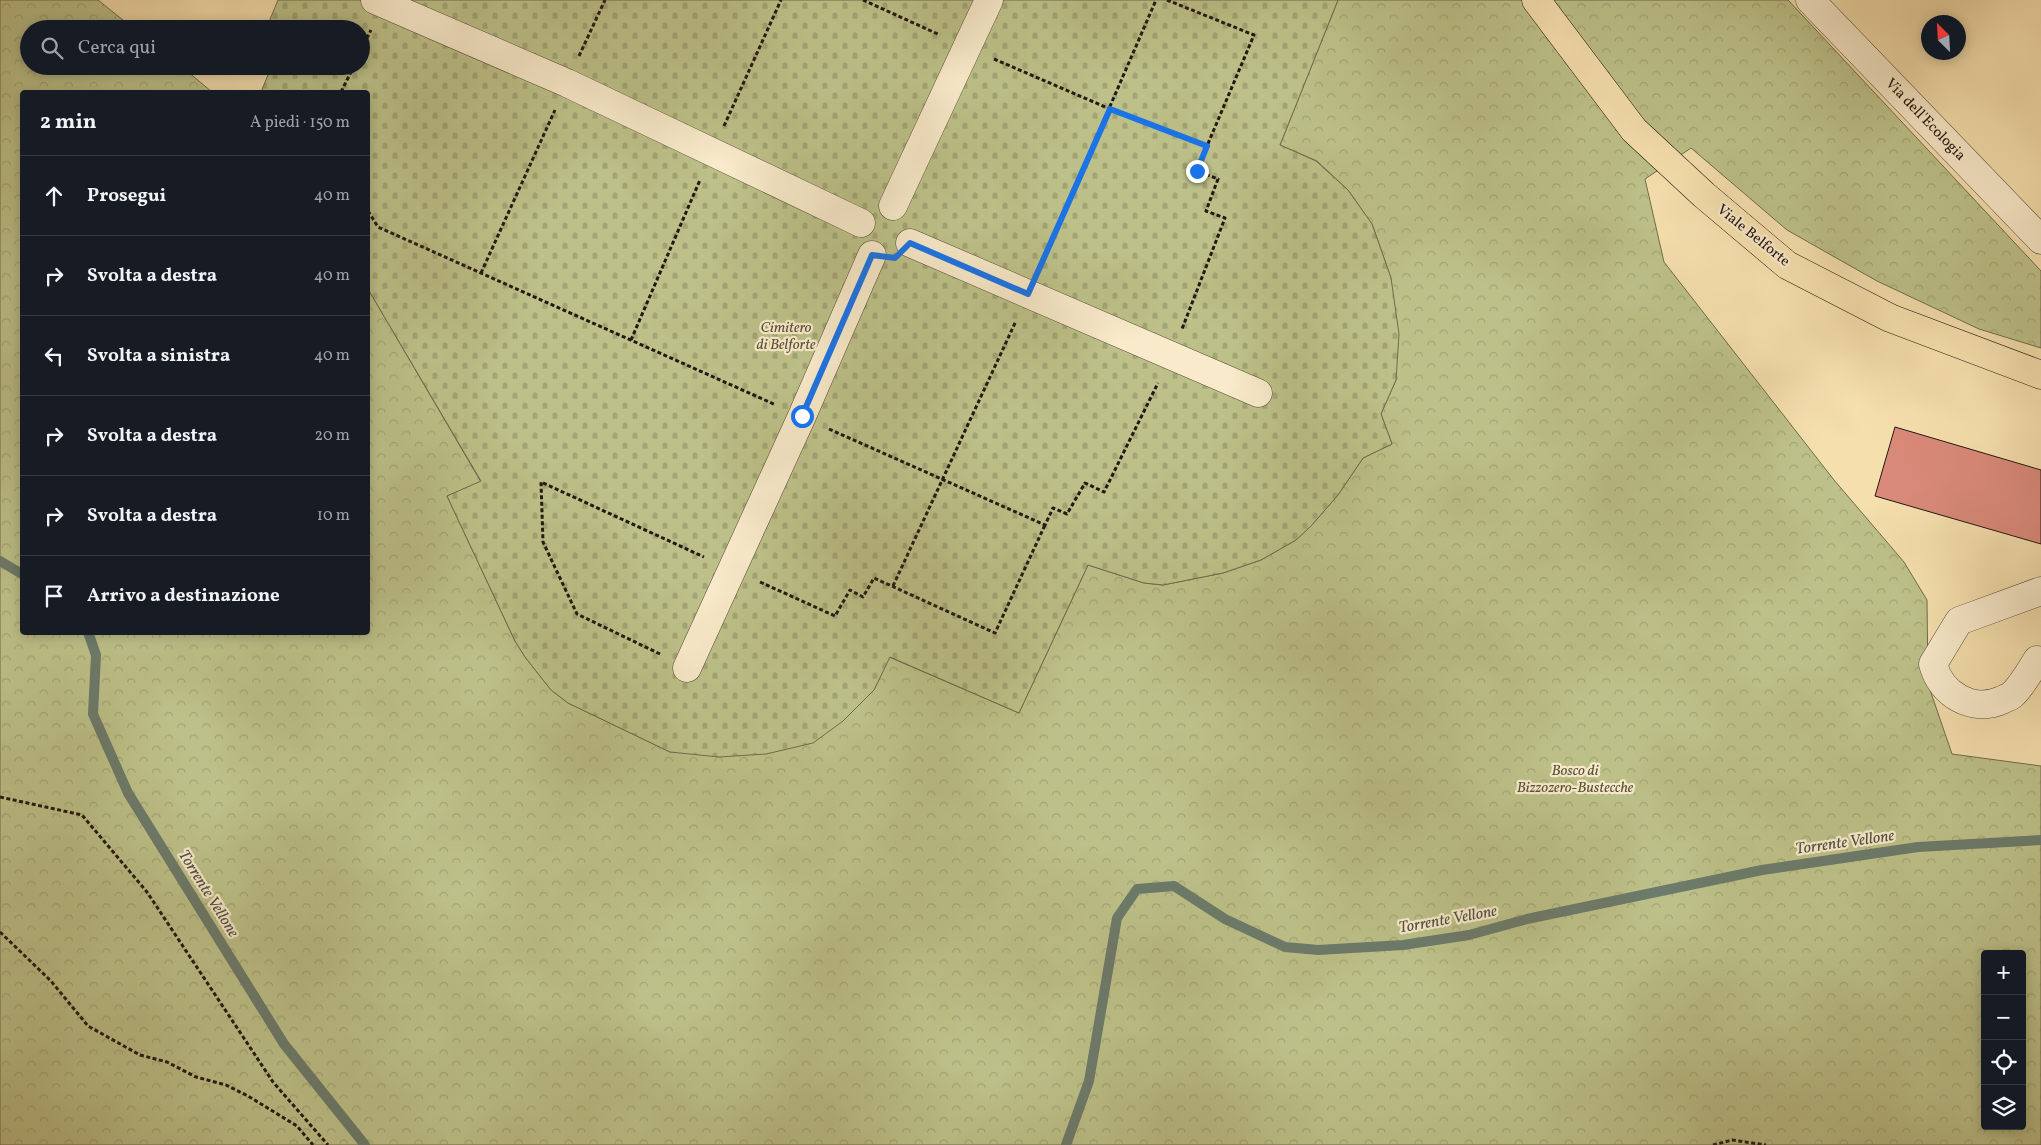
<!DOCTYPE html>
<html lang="it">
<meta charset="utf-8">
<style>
:root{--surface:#171b24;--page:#242831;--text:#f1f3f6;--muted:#9ea1a6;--line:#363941}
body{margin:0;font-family:Vollkorn,serif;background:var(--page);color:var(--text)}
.controls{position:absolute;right:15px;bottom:15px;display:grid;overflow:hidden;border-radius:5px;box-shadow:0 2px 12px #0003}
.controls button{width:45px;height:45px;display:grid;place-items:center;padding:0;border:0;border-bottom:1px solid var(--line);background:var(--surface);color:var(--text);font:25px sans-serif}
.compass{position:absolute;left:1921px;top:15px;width:45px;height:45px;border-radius:50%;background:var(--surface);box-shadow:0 2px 12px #0003;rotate:336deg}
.stop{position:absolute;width:15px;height:15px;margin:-11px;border:4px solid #1a73e8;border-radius:50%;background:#fff}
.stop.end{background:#1a73e8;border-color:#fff;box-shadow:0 1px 5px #0008}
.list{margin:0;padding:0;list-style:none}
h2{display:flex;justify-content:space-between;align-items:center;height:65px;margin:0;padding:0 20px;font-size:21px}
h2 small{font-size:16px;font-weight:400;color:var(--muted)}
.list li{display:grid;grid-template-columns:32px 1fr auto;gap:15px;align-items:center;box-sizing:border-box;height:80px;padding:0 20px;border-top:1px solid var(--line)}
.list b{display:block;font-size:19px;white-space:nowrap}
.list em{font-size:16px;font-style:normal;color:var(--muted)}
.icon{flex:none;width:28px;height:28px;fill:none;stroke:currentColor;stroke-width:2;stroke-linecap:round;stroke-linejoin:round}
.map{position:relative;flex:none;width:2041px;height:1145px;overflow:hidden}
.search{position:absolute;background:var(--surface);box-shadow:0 2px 12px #0003;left:20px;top:20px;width:350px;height:55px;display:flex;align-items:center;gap:12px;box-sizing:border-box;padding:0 18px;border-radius:28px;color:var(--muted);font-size:19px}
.panel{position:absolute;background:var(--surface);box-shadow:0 2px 12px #0003;left:20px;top:90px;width:350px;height:545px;border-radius:5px}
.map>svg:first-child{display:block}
.forest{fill:url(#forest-crowns);stroke:#706c4d;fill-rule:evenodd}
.cemetery{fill:url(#cemetery-stones);stroke:#706c4d}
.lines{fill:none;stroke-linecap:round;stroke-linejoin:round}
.stream{stroke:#6c7b6b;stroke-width:10}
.building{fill:#d98a7a;stroke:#231711}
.minor-casing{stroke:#584938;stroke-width:29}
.major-casing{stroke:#231711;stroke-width:29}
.path{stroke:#231711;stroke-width:3;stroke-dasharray:4 2.5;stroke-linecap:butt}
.minor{stroke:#f8eaca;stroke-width:28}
.major{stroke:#f5dfad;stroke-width:28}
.route{stroke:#1a73e8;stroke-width:6}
.labels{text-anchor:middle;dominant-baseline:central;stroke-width:4.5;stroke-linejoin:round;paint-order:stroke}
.street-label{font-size:15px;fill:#231711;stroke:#f8eaca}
.park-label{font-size:15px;font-style:italic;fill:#59523b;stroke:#f8eaca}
.water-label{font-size:16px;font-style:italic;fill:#4e5146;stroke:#f8eaca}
</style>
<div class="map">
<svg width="2041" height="1145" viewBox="0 0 2041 1145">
<defs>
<pattern id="forest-crowns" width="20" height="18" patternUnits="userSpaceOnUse" patternTransform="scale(1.25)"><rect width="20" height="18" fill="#bdc189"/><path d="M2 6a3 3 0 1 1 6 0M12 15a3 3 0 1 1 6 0" fill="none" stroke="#a2a575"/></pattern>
<pattern id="cemetery-stones" width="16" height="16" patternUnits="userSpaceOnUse" patternTransform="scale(1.25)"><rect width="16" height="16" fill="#bdc189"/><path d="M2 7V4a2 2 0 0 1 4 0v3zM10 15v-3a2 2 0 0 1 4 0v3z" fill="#a2a575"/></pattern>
</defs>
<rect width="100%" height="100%" fill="#f5dfad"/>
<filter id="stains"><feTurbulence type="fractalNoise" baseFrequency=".004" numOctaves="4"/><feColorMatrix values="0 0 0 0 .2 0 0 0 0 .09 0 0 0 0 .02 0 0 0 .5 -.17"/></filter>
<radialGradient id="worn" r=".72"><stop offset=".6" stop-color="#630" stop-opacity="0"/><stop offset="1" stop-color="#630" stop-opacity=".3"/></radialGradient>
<!-- forest -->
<path class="forest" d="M0,0h98l36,29h-105v37h152l31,26h-190v540h346v-343l113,193 -34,14 68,145 10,16 26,33 17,13 102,49 173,-31 31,-31 15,-33 130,56 69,-148 56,18 19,2 60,-12 38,-13 35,-20 15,-14 27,-31 25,-37 29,-14 -11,-30 15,-34 -5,-102 -19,-54 -24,-34 -31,-29 -37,-16 58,-145h450l253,271v77l-62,-19 -102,-48 -90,-51 -96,-82 -46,31 19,83 170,218 70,82 23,38 1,84 24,70 89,12v379h-2041zM1985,954h37v172h-37z"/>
<!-- cemetery -->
<path class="cemetery" d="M278,0h1060l-58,145 36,16 32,29 24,34 19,54 8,56 -3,46 -15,34 11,30 -29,14 -25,37 -27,31 -15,14 -35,20 -38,13 -60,12 -19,-2 -56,-18 -69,148 -129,-56 -16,33 -31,31 -30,22 -47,11 -47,3 -49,-5 -102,-49 -17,-13 -26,-33 -10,-16 -68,-145 34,-15 -113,-192v-197h-107l7,-17 -17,-9h110v-37h-95z"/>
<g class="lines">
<!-- stream -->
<g class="stream">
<path d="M0,561l22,13"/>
<path d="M88,632l8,23 -3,59 35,79 156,251 81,101"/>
<path d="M1066,1145l23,-64 28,-163 20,-29 37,-3 51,33 60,28 33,3 85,-5 66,-10 58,-16 235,-49 156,-23 123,-7"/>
</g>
</g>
<!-- building -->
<path class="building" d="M1895,427l146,43v74l-166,-48z"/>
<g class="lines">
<!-- minor casing -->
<g class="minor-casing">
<g id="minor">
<path d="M375,0l192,83 294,140"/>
<path d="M1810,0l231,240"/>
<path d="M893,206l96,-206"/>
<path d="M910,243l348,150"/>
<path d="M2037,660c-7,11 -15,26 -25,35 -2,2 -7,3 -10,5 -29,13 -61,-5 -69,-36l26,-43 82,-30"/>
<path d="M687,668l115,-252 70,-161"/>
</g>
</g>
<!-- major casing -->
<g class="major-casing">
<path id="major" d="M1536,0l98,130 70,65 83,70 103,53 151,57"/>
</g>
<!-- path -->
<g class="path">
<path d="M863,0l77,35"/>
<path d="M1167,0l87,35 -47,111"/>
<path d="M361,50l10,-20"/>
<path d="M579,56l26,-56"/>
<path d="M994,59l116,50 97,37 -10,25 21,8 -12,32 19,7 -43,111"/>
<path d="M341,92l13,-26"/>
<path d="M724,126l57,-126"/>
<path d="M368,211l10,16 398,178"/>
<path d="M1040,268l116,-268"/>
<path d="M481,273l74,-163"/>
<path d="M631,340l69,-160"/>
<path d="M829,429l216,96 8,-17 14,6 18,-31 19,9 54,-109"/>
<path d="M760,582l75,34 15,-26 13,7 11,-19 121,55 50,-108"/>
<path d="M893,586l123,-265"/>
<path d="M660,654l-83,-40 -34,-72 -2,-60 163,75"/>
<path d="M0,797l82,18 65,77 126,190 55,63"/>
<path d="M0,932l51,49 37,45 52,29 27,7 29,15 30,8 22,11 49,30 16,19"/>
<path d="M1713,1145l19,-5 34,5"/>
</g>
<!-- minor -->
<use href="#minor" class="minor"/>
<!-- major -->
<use href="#major" class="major"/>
</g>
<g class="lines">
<!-- route -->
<path class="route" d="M802,416l70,-161 23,3 15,-15 118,51 82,-185 97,37 -10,25"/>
</g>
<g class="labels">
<!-- street labels -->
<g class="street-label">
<text transform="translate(1925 120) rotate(46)">Via dell'Ecologia</text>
<text transform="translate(1753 236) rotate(39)">Viale Belforte</text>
</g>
<!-- park labels -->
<g class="park-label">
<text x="786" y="328">Cimitero<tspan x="786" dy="17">di Belforte</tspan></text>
<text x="1575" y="771">Bosco di<tspan x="1575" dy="17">Bizzozero-Bustecche</tspan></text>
</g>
<!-- water labels -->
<g class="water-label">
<text transform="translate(1845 843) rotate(-8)">Torrente Vellone</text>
<text transform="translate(208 894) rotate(58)">Torrente Vellone</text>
<text transform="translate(1448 920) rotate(-10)">Torrente Vellone</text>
</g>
</g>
<rect width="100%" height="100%" filter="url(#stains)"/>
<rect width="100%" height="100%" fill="url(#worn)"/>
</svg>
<div class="controls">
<button>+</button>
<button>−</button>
<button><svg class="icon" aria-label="locate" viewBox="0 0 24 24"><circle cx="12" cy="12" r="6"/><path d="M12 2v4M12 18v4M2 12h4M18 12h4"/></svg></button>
<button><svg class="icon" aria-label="layers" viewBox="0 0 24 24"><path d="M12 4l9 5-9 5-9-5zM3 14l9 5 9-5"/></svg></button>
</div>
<svg class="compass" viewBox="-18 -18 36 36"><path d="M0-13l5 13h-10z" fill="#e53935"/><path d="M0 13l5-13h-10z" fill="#9ea1a6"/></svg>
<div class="stop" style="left:802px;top:416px"></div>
<div class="stop end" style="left:1197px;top:171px"></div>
<div class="search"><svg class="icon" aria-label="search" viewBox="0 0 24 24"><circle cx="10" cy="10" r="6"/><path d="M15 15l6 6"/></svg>Cerca qui</div>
<section class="panel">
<h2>2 min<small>A piedi · 150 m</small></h2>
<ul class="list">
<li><svg class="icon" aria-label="ahead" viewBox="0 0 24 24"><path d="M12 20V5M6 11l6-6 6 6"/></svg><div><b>Prosegui</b></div><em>40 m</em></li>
<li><svg class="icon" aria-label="right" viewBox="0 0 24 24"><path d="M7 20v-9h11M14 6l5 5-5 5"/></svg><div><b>Svolta a destra</b></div><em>40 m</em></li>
<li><svg class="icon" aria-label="left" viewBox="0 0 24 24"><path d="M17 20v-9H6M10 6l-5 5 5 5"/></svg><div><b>Svolta a sinistra</b></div><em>40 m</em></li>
<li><svg class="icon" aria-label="right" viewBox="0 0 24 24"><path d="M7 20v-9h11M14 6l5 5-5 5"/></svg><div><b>Svolta a destra</b></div><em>20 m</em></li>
<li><svg class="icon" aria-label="right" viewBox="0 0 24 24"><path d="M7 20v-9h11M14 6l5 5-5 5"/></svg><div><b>Svolta a destra</b></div><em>10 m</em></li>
<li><svg class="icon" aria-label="arrive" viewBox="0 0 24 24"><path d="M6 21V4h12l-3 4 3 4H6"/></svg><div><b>Arrivo a destinazione</b></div></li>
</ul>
</section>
</div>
